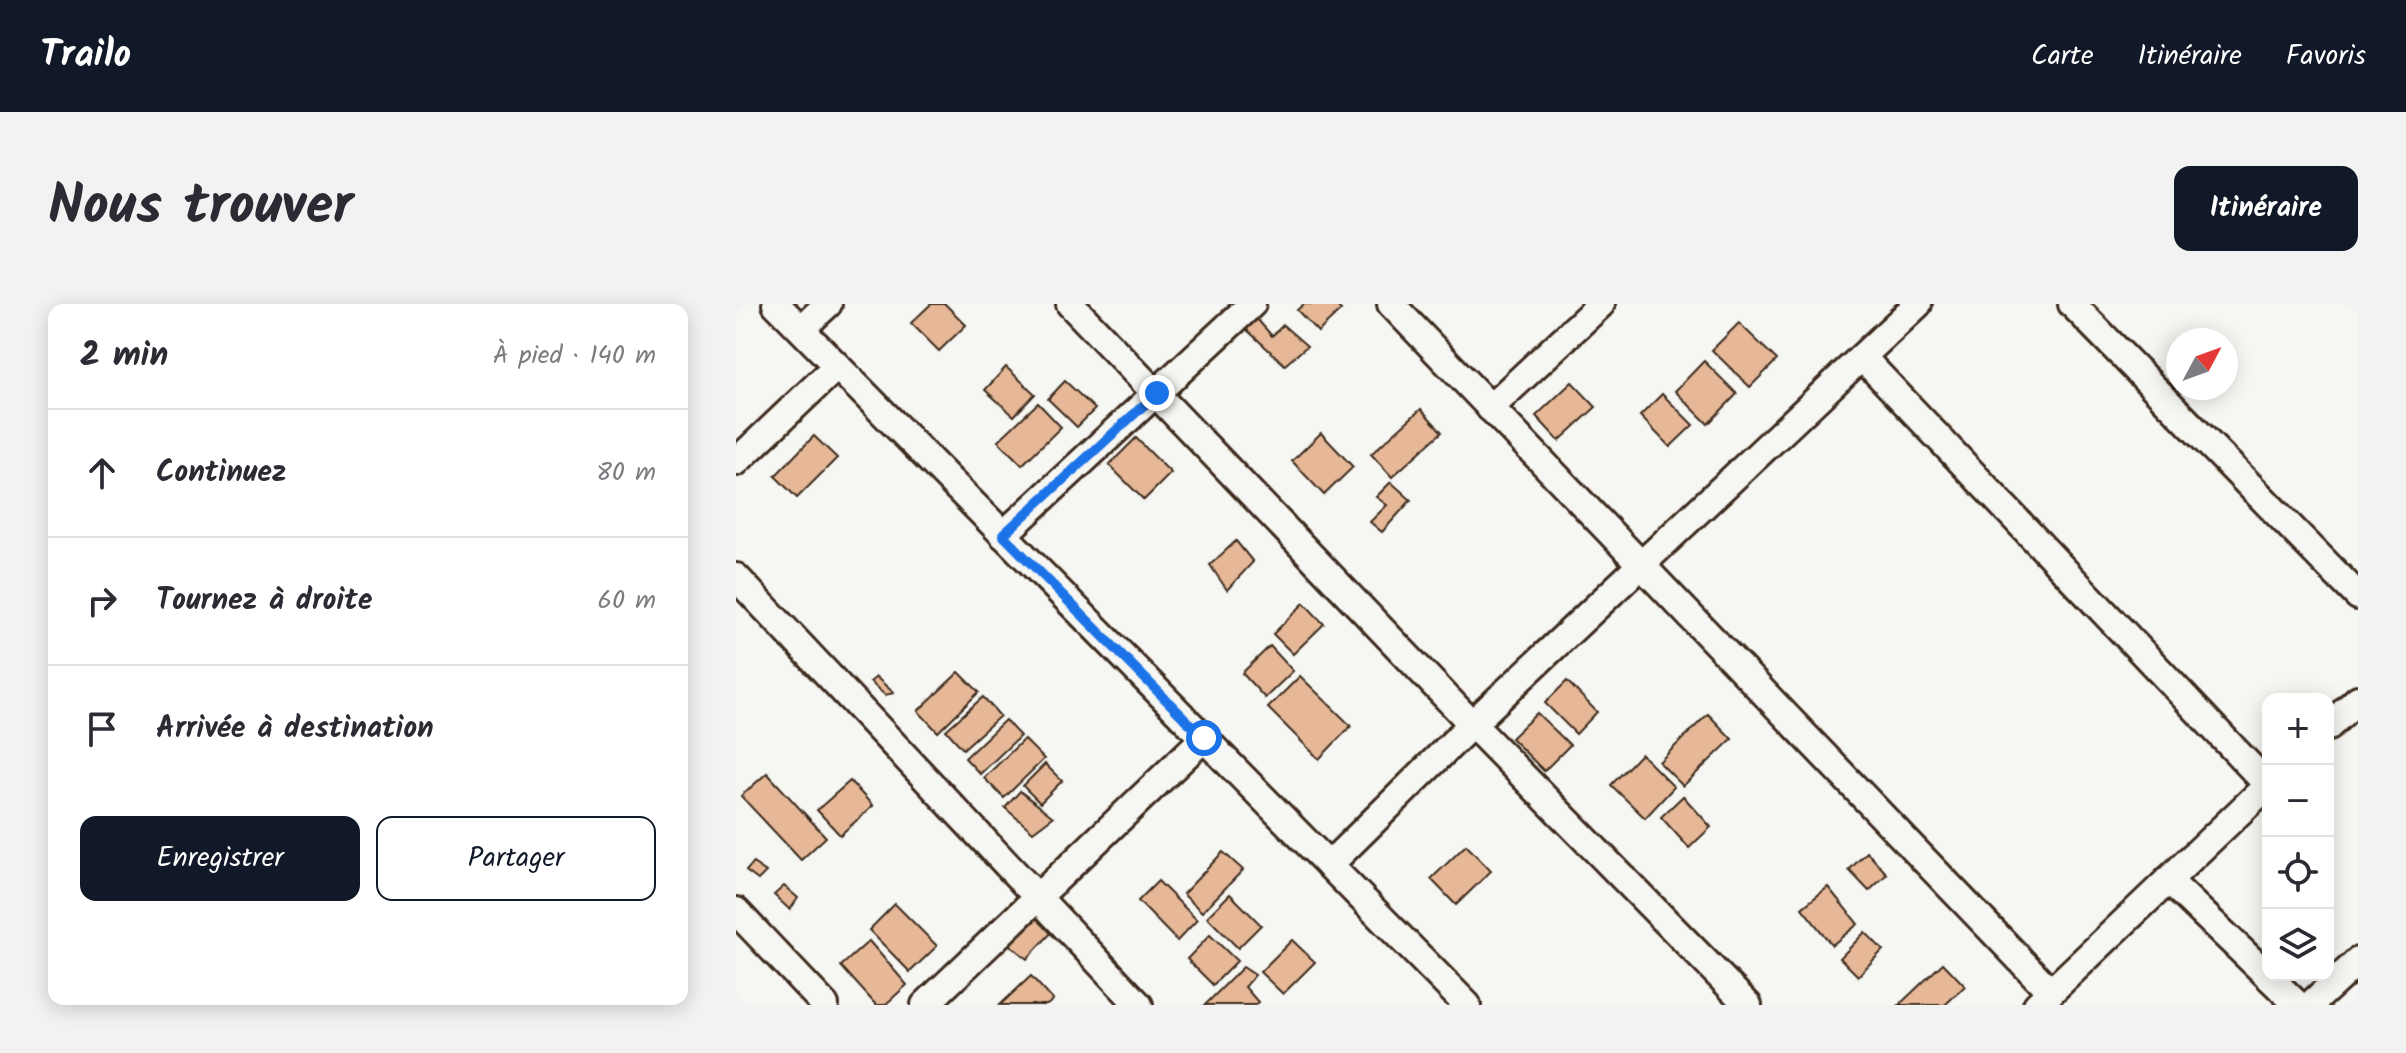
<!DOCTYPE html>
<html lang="fr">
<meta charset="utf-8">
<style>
:root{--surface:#fff;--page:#f2f2f3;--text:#2b2b33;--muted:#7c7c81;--line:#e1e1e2;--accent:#111827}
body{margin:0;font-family:Kalam,sans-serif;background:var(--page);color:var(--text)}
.controls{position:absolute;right:24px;bottom:24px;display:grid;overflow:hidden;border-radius:16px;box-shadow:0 4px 20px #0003}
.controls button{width:72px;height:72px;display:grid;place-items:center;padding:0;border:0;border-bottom:2px solid var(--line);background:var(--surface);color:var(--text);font:40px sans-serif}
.compass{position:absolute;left:1430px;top:24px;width:72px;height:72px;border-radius:50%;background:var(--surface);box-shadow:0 4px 20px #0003;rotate:49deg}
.stop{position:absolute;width:24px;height:24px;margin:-18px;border:6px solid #1a73e8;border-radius:50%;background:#fff}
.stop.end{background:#1a73e8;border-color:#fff;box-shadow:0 2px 8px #0008}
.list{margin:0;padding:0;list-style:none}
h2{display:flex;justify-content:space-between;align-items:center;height:104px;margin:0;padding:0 32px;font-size:34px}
h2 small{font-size:26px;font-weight:400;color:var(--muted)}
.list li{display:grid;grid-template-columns:52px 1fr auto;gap:24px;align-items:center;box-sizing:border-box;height:128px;padding:0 32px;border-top:2px solid var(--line)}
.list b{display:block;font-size:30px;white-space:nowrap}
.list em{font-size:26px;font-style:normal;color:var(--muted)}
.actions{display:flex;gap:16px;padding:24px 32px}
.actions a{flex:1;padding:18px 0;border:2px solid var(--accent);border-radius:16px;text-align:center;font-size:28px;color:var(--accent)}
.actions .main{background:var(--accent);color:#fff}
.icon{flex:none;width:44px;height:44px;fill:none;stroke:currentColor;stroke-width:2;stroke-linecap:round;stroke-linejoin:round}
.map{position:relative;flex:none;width:1622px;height:701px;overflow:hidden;border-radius:16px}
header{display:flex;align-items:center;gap:48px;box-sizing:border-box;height:112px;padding:0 40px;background:var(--accent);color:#fff}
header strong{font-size:38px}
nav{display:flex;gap:44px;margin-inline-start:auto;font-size:28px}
.intro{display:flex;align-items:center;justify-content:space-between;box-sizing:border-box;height:192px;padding:0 48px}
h1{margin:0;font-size:56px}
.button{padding:20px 36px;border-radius:16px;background:var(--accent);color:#fff;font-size:28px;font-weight:700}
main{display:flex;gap:48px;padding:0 48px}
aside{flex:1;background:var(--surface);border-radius:16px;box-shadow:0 4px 20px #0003}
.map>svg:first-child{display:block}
.building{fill:#e6b897;stroke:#3b2a1e;stroke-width:2}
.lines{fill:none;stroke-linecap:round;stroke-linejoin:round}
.street-casing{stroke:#3b2a1e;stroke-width:32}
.street{stroke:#f6f6f2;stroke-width:26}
.route{stroke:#1a73e8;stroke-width:10}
</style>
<header>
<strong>Trailo</strong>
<nav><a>Carte</a><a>Itinéraire</a><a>Favoris</a></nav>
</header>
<div class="intro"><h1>Nous trouver</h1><a class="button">Itinéraire</a></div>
<main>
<aside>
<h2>2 min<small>À pied · 140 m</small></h2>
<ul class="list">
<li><svg class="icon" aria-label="ahead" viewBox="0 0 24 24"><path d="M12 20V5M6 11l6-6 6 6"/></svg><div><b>Continuez</b></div><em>80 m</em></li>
<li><svg class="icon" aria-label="right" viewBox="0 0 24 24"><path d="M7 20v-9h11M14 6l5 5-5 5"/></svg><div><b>Tournez à droite</b></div><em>60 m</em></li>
<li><svg class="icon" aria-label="arrive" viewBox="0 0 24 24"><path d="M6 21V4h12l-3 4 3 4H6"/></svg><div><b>Arrivée à destination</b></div></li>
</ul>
<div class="actions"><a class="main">Enregistrer</a><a>Partager</a></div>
</aside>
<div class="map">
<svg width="1622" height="701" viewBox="0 0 1622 701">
<rect width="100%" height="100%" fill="#f6f6f2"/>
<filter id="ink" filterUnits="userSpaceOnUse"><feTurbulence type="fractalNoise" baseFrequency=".0125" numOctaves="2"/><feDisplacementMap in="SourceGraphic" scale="16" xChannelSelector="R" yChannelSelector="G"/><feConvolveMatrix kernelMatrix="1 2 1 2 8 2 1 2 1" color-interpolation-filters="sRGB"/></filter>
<g filter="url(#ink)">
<!-- building -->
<g class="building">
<path d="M195,0h14l21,21 -27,26 -28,-28z"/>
<path d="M568,0h31l6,6 -23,22 -21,-22z"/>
<path d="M521,15l15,17 11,-11 24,21 -22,19 -40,-37z"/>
<path d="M1003,19l38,37 -27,27 -38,-37z"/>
<path d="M968,57l33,33 -29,30 -33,-33z"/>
<path d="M270,63l29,27 -21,22 -29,-26z"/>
<path d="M329,77l30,28 -18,18 -29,-28z"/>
<path d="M836,78l24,25 -37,34 -23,-25z"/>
<path d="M926,90l31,31 -23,22 -30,-31z"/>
<path d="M302,99l23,24 -39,38 -24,-24z"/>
<path d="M685,105l21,23 -50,45 -21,-23z"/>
<path d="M585,129l32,34 -29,28 -32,-34z"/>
<path d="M78,132l23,22 -40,40 -22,-22z"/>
<path d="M400,134l35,35 -27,27 -35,-35z"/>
<path d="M655,178l20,18 -29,32 -12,-10 17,-17 -11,-8z"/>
<path d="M500,237l17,21 -26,28 -17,-25z"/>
<path d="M568,299l20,21 -31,30 -20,-20z"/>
<path d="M534,342l23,25 -28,27 -23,-25z"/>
<path d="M223,368l20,20 -41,40 -20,-21z"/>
<path d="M564,372l51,50 -32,33 -51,-51z"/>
<path d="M140,373l18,16 -9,2 -15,-13z"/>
<path d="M831,377l30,31 -21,22 -31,-31z"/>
<path d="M247,393l17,19 -37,33 -17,-19z"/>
<path d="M801,409l33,32 -26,26 -33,-33z"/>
<path d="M972,410l24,25 -49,47 -24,-24z"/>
<path d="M269,416l15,16 -40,38 -15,-16z"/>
<path d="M288,435l20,20 -40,39 -20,-20z"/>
<path d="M905,450l33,33 -29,31 -34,-33z"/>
<path d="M309,460l17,17 -22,22 -17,-17z"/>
<path d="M31,469l59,64 -25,23 -60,-64z"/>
<path d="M114,477l23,25 -33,29 -23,-25z"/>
<path d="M284,487l33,26 -20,15 -28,-24z"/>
<path d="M947,492l28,31 -22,21 -28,-31z"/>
<path d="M730,541l25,26 -35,34 -25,-26z"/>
<path d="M487,548l20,18 -41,42 -19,-18z"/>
<path d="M1131,548l20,22 -18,17 -20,-21z"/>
<path d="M17,559l13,9 -8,8 -12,-9z"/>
<path d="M422,577l39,39 -20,21 -39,-40z"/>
<path d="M48,582l14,12 -8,12 -16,-15z"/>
<path d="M1092,583l30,37 -26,21 -30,-37z"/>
<path d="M494,590l31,31 -23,23 -31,-31z"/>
<path d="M159,600l42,42 -27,26 -41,-42z"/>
<path d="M301,608l16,19 -26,28 -17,-14z"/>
<path d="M1129,628l18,18 -25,26 -18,-18z"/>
<path d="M474,631l27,26 -24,24 -26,-26z"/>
<path d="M556,636l23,22 -32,32 -23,-22z"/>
<path d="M133,637l38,44 -22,20h-9l-35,-39z"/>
<path d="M1207,659l22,23 -20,19h-46z"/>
<path d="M507,663l12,8 -10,12 13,15 -3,3h-50z"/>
<path d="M295,672l22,24 -6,5h-47z"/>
</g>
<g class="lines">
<!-- street casing -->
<g class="street-casing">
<g id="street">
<path d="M40,0l691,701"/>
<path d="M334,0l402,420 276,281"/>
<path d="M655,0l660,688"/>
<path d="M1336,0l286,292"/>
<path d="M65,25l27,-25"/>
<path d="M1126,53l406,428"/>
<path d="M754,104l111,-104"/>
<path d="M0,158l101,-96"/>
<path d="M267,231l249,-231"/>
<path d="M0,273l403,428"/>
<path d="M1592,423l30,-28"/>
<path d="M593,561l143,-141 446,-420"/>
<path d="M1432,576l130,125"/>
<path d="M0,607l89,94"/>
<path d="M189,701l279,-267"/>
<path d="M1301,701l231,-220"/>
<path d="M1574,701l48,-44"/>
</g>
</g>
<!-- street -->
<use href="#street" class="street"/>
</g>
</g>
<g class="lines" filter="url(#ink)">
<!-- route -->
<path class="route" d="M421,89l-154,142 201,203"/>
</g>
</svg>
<div class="controls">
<button>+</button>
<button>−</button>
<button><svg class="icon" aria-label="locate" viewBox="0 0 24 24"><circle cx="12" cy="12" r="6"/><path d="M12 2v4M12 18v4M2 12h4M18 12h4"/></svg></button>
<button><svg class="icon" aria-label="layers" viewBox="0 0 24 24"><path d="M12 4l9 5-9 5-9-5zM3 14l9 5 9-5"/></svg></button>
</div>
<svg class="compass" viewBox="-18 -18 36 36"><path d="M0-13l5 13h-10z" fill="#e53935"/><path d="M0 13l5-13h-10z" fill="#7c7c81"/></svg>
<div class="stop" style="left:468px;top:434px"></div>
<div class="stop end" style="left:421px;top:89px"></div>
</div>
</main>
